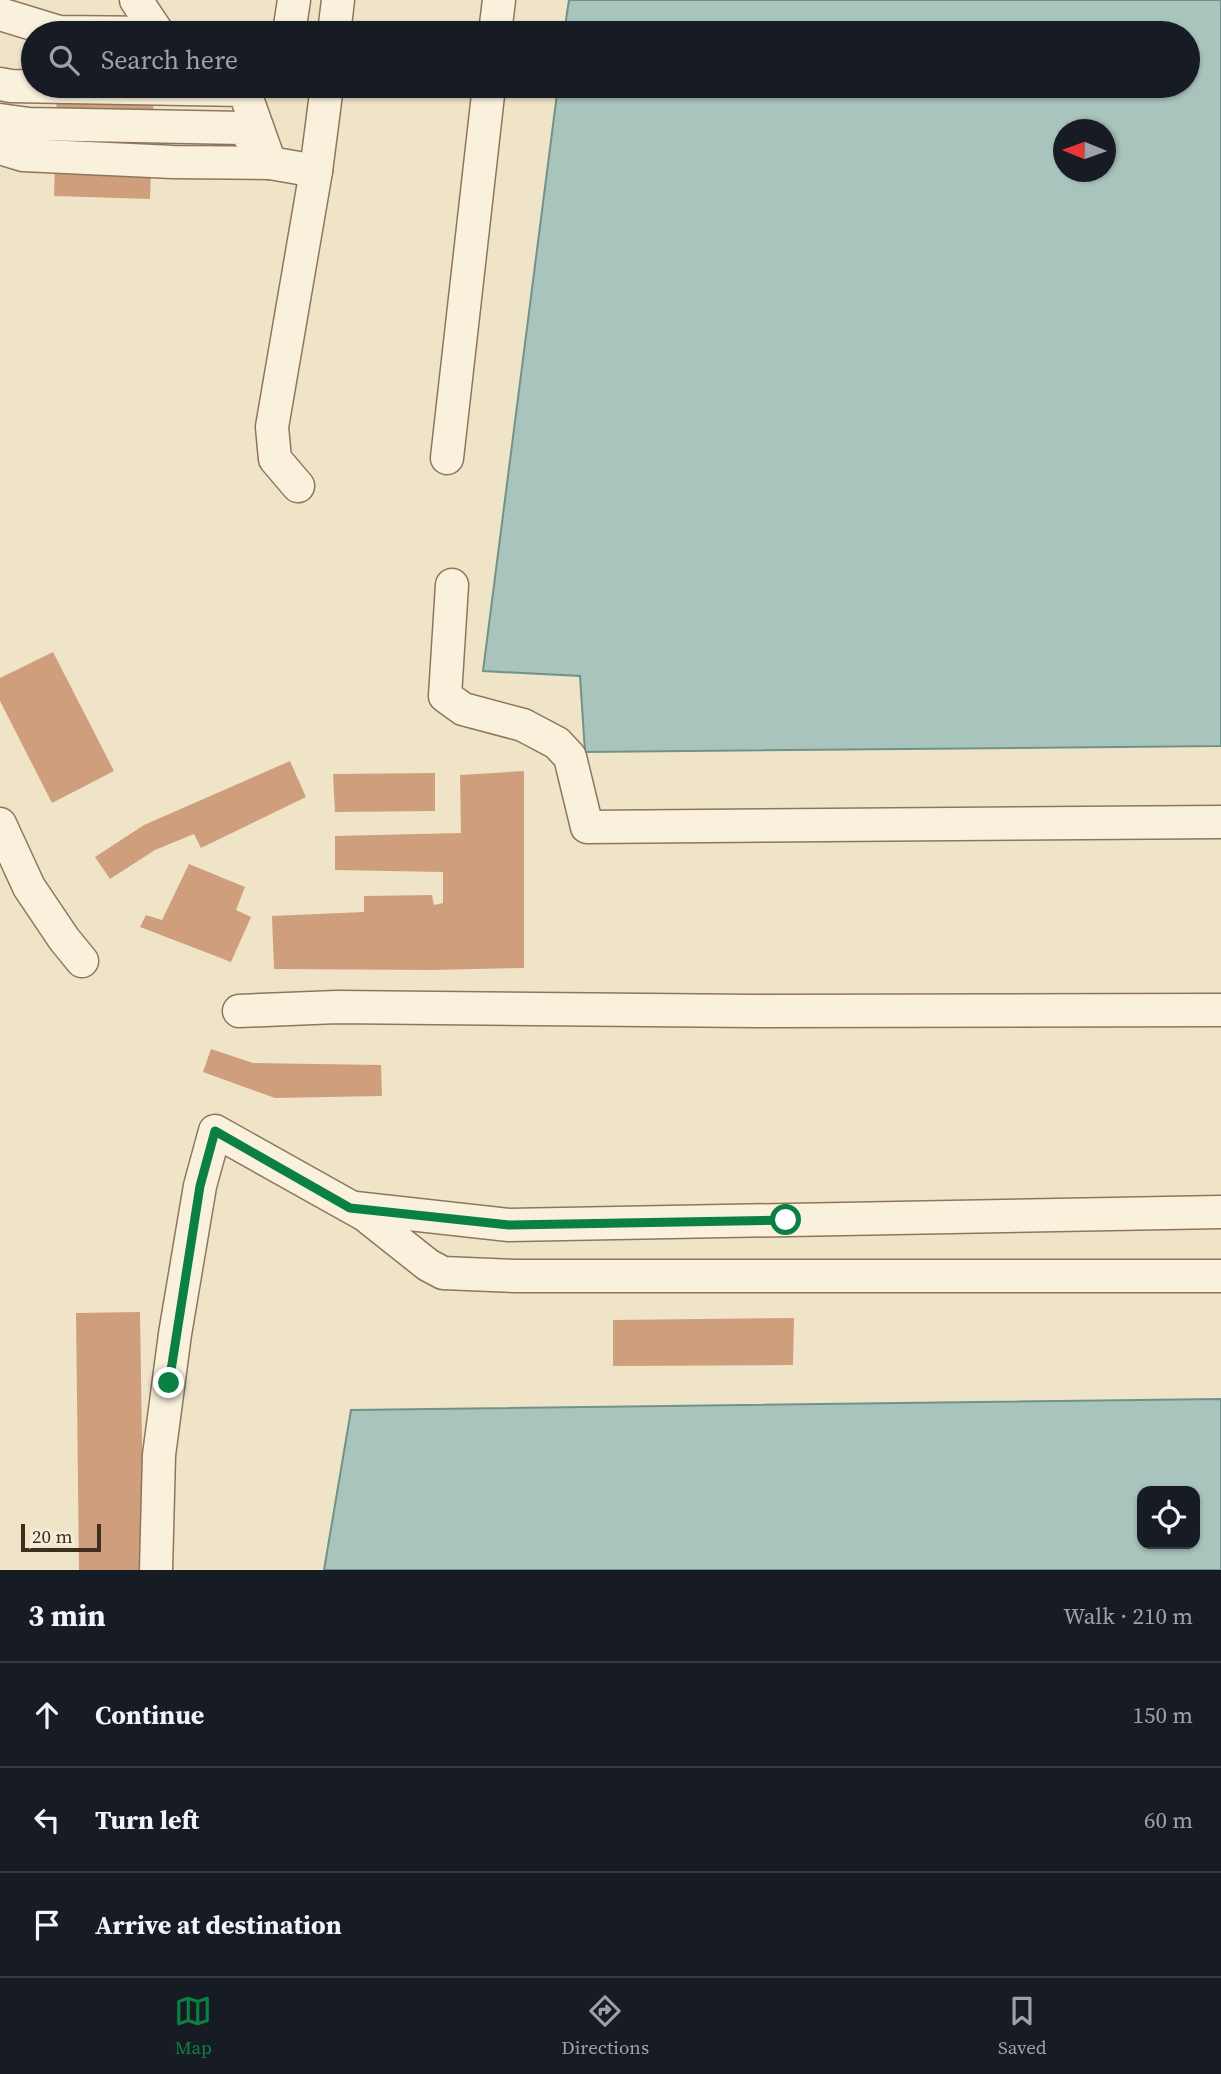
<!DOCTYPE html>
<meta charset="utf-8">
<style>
:root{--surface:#171b24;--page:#242831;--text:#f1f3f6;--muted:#9ea1a6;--line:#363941;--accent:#0b8043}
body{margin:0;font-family:"Source Serif 4",serif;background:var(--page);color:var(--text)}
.controls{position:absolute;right:21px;bottom:21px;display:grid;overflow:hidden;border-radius:14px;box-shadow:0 2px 5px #0004}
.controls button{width:63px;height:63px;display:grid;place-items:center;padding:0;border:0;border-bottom:2px solid var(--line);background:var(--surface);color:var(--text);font:35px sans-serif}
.compass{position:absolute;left:1053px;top:119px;width:63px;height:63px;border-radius:50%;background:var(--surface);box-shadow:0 2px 5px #0004;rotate:271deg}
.scale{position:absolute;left:21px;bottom:18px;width:80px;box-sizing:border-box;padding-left:7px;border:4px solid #3d2e20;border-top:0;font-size:19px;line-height:24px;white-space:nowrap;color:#3d2e20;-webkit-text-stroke:5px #f7eed8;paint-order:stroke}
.stop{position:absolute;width:21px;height:21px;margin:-16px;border:5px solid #0b8043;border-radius:50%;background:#fff}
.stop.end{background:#0b8043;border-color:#fff;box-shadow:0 2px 7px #0008}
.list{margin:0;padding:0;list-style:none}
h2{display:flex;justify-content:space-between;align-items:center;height:91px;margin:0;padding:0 28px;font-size:30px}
h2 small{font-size:23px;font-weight:400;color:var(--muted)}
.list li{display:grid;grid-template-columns:46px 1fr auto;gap:21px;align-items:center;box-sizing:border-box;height:105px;padding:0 28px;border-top:2px solid var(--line)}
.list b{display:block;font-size:26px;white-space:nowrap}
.list em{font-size:23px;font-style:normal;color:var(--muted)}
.icon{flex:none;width:38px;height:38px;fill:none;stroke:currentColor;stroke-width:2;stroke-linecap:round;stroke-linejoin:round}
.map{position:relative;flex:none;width:1221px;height:1570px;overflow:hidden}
.search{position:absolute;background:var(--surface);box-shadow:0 2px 5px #0004;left:21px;right:21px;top:21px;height:77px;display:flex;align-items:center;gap:18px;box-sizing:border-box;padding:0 24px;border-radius:38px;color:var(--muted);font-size:26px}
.sheet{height:406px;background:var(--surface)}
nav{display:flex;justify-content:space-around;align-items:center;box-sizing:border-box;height:98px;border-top:2px solid var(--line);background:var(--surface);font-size:19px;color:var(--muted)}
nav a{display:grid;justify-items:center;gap:4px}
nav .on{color:var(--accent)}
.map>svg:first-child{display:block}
.water{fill:#a9c4bc;stroke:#6f938a;stroke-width:2;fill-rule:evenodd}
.building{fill:#cf9f7d}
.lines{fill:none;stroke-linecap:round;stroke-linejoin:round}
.minor-casing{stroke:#8d765c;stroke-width:35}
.minor{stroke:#faf1dc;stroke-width:32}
.route{stroke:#0b8043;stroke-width:9}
</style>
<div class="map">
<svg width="1221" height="1570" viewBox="0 0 1221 1570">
<rect width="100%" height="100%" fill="#f0e4c8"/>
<!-- water -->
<g class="water">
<path d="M569,0h652v746l-636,6 -5,-76 -97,-5 75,-585h630v-53h-624zM1064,130h42v42h-42z"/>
<path d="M1221,1399v171h-897l27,-160zM1142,1491h53v53h-53z"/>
</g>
<!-- building -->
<g class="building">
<path d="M57,86h97l-4,113 -96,-3z"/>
<path d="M53,652l61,119 -62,32 -52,-102v-23z"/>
<path d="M290,761l16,36 -105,51 -7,-14 -39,16 -45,29 -15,-22 49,-32z"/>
<path d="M524,771v197l-92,2 -158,-1 -2,-53 92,-4v-16l68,-1 2,10 9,-2v-31l-108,-2v-34l126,-3 -1,-58z"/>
<path d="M435,773v38l-100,1 -2,-38z"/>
<path d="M189,864l56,23 -9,23 15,7 -20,45 -91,-35 6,-12 16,5z"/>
<path d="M211,1049l42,14 128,2 1,31 -107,2 -72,-26z"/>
<path d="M140,1312l4,258h-65l-3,-257z"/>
<path d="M794,1318l-1,47 -180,1v-46z"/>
</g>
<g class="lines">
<!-- minor casing -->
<g class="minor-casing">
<g id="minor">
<path d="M136,0l22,33"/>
<path d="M0,14l59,18 98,1"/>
<path d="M289,33l5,-33"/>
<path d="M334,33l4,-33"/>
<path d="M495,33l4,-33"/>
<path d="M0,84l11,2 233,4 26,73"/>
<path d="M0,120l29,4 214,4 20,26"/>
<path d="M0,148l23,7 150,7 97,1 46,8"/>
<path d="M447,458l42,-372"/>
<path d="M298,486l-23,-27 -3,-32 44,-256 11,-85"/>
<path d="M452,585l-7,111 18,13 60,16 34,18 13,14 17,70 634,-5"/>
<path d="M0,824l29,63 35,52 18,22"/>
<path d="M239,1011l98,-4 419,4 465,-1"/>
<path d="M355,1208l154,17 712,-13"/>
<path d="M156,1570l3,-115 16,-121 25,-148 15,-55 150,84 63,50 15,8 72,3h706"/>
</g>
</g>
<!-- minor -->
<use href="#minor" class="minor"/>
</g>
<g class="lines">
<!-- route -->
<path class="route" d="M169,1383l31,-197 15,-55 135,77 159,17 277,-5"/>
</g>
</svg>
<div class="controls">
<button><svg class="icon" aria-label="locate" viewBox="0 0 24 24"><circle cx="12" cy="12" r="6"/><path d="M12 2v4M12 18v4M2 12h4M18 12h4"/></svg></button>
</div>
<svg class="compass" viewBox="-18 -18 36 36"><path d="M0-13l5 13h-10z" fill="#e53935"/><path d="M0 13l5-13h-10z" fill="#9ea1a6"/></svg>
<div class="scale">20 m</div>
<div class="stop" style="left:786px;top:1220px"></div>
<div class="stop end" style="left:169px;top:1383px"></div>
<div class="search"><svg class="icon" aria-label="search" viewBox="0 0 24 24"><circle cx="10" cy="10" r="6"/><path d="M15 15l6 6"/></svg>Search here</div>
</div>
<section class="sheet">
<h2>3 min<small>Walk · 210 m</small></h2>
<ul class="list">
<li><svg class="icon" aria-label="ahead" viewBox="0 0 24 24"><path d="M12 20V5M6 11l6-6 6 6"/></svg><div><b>Continue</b></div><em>150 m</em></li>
<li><svg class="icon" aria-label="left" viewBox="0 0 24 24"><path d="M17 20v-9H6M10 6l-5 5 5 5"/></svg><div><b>Turn left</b></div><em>60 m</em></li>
<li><svg class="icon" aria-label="arrive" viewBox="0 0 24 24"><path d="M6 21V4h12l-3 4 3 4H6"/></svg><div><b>Arrive at destination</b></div></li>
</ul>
</section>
<nav>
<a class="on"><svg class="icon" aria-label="map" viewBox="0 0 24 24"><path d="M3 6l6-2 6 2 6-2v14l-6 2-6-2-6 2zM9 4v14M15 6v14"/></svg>Map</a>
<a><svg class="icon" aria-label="directions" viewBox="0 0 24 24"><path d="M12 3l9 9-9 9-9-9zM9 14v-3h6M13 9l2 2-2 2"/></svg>Directions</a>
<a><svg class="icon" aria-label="saved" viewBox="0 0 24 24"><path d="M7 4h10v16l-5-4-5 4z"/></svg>Saved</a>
</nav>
